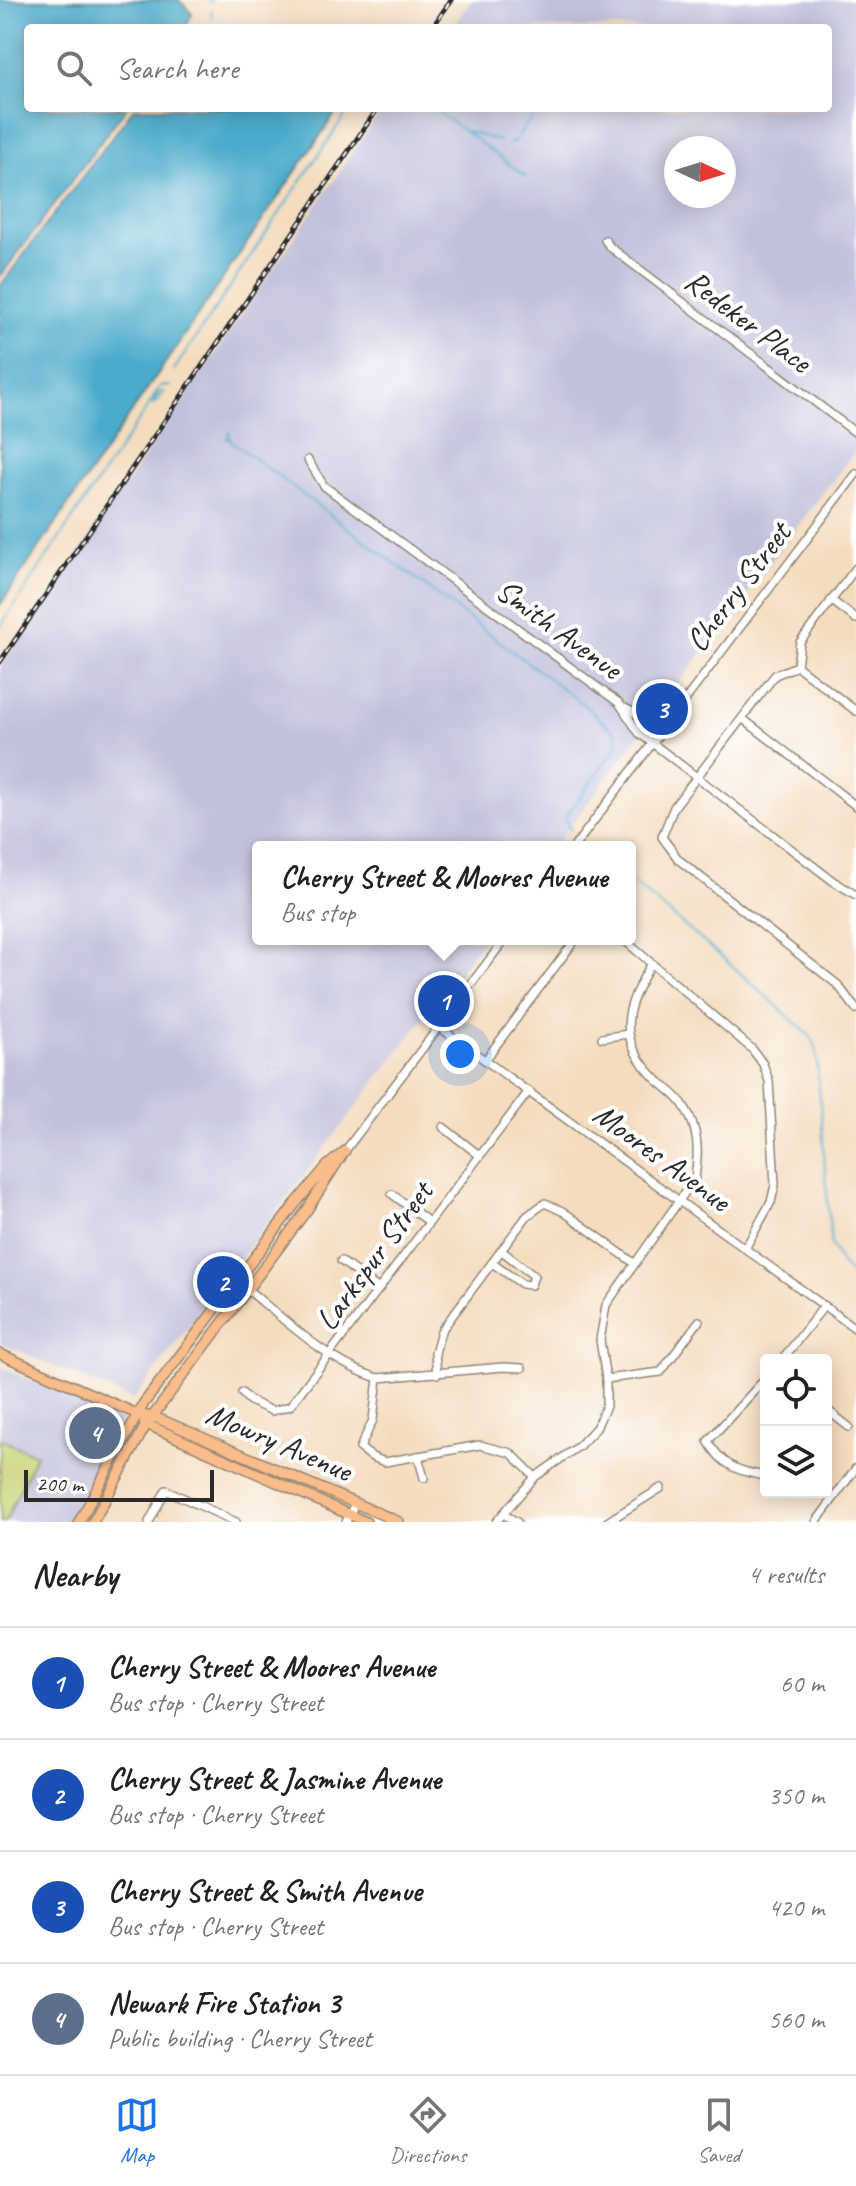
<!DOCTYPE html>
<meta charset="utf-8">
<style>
:root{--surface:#fff;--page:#f2f2f2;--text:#202124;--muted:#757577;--line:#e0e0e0;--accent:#1a73e8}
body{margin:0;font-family:Caveat,sans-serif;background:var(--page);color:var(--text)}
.controls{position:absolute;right:24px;bottom:24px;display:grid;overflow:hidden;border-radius:8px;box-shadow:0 4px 20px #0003}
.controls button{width:72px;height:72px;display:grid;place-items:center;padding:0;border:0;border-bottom:2px solid var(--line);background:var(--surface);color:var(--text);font:40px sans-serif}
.compass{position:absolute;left:664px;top:136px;width:72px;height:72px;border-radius:50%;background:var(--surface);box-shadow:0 4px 20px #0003;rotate:94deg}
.scale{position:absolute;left:24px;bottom:20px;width:190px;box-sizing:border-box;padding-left:8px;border:4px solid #2b2b2b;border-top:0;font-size:22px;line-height:28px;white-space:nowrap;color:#2b2b2b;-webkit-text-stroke:6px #fff;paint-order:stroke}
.you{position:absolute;left:460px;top:1054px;width:28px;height:28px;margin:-20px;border:6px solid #fff;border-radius:50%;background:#1a73e8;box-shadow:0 0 0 12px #1a73e833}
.badge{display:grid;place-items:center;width:52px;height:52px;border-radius:50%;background:var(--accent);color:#fff;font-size:26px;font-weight:700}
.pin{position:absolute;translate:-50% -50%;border:4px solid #fff;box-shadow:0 2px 8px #0006}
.popup{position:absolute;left:252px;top:841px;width:384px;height:104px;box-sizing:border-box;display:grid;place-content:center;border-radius:8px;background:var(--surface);filter:drop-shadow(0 2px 6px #0005);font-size:26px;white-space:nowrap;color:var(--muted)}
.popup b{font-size:30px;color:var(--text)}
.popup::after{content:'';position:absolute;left:50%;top:100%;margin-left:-16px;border:16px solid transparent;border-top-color:var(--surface)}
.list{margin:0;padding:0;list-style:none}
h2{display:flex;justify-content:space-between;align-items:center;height:104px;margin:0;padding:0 32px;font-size:34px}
h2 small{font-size:26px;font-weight:400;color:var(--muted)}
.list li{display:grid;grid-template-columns:52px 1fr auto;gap:24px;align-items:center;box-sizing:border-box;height:112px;padding:0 32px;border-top:2px solid var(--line)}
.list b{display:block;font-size:30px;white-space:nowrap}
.list p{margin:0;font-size:26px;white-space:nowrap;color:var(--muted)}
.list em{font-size:26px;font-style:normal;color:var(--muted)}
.icon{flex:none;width:44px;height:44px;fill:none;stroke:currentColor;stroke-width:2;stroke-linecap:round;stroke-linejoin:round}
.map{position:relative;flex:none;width:856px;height:1522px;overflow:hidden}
.search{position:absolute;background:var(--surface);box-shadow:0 4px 20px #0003;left:24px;right:24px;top:24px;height:88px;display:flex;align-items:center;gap:20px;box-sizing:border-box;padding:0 28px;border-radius:8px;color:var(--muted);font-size:30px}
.sheet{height:552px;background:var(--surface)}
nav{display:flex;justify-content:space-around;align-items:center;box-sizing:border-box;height:112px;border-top:2px solid var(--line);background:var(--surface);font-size:22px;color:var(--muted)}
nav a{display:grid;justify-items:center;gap:4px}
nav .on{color:var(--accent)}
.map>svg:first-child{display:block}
.industrial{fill:#c2c1dc;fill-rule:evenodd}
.green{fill:#c6d274;stroke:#787e50;stroke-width:2}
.water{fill:#4cabcb;stroke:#3c6b7b;stroke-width:2}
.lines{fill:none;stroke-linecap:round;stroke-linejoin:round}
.stream{stroke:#4cabcb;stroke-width:2}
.minor-casing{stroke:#908474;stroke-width:10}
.major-casing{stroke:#908474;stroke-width:12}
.minor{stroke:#fff;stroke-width:7}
.major{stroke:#f9bc8a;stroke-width:9}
.rail-casing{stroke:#2b2b2b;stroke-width:5}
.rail{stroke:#fff;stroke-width:2;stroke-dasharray:6;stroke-linecap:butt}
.labels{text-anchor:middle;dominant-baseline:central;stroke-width:8;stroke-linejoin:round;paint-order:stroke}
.street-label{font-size:32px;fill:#2b2b2b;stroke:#fff}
</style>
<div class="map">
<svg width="856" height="1522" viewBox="0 0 856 1522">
<rect width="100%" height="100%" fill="#fff"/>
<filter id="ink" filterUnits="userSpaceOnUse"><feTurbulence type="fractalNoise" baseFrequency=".0125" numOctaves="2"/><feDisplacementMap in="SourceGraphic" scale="16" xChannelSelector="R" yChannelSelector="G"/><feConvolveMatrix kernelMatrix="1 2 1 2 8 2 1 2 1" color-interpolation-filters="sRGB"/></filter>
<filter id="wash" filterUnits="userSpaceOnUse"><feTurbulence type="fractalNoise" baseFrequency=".006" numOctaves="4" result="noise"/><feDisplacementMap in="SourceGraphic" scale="32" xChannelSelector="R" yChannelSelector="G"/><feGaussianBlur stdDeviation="1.8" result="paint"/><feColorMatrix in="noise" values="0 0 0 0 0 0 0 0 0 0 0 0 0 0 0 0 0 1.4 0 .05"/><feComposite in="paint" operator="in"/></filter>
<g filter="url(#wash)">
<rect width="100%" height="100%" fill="#f4dcbe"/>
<!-- industrial -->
<g class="industrial">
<path d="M471,0h385v450l-302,397h-296v92h226l-351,461 -133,-57v-675l383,-560h445v-80h-376zM676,148h48v48h-48z"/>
<path d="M0,1367l123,52 -56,103h-67z"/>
</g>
<!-- green -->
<path class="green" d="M0,1439l36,16 -31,67h-5z"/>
<!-- water -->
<g class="water">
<path d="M0,0h179l13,14 -7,14h-157v80h98l-126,169z"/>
<path d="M134,108h205l-339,497v-319z"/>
</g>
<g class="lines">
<!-- stream -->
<g class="stream">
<path d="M209,0l3,2"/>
<path d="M211,10l1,9"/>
<path d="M433,108l27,20"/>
<path d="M462,129l64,48"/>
<path d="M466,131l33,10"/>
<path d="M509,143l5,-1 23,-31 10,1 8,-4"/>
<path d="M174,370l176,-262"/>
<path d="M152,400l8,-14h10"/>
<path d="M154,402l4,-6h5"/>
<path d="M152,405l8,-5"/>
<path d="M229,432l1,8"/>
<path d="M226,437l357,267 33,29 1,13 -50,69 -2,5 6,10"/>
<path d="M0,627l157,-234 8,-1"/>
<path d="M630,880l107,90 73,66 6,11 15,198 10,19 15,15"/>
</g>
</g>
</g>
<g filter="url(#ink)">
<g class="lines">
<!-- minor casing -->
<g class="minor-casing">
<g id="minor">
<path d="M605,240l5,7 246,186"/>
<path d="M308,460l16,26 295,217 20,30 194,148 23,14"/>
<path d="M856,568l-56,74 -3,24 -22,9 -101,132 -12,30 17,23 159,125 18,24"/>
<path d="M831,600l25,19"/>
<path d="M797,666l59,45"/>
<path d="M625,708l23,12 20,3"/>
<path d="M743,719l113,87"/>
<path d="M574,847l282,-373"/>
<path d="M623,939l129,110 11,15 6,17 6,104 -4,17 -25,45"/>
<path d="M439,1027l417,302"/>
<path d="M602,1038l26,-4"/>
<path d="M486,1059l90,-120"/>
<path d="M443,1127l36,28"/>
<path d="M345,1151l160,-212"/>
<path d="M392,1194l37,28"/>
<path d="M341,1261l38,28"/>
<path d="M492,1263l30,21 9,1 3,-9 -32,-25"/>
<path d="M237,1281c42,33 90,82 141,97l125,-11 19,1"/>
<path d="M782,1360l42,-54"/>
<path d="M437,1374l-2,-21 6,-22 86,-115 18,-13 19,9 70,51"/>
<path d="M378,1378l-5,42 -13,28 12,9 13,5 95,-17 31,8 24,24"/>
<path d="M766,1378l-58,63c14,25 31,31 58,35"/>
<path d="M606,1379l55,-7 38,-51"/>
<path d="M242,1393l8,8 22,10 18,-5 239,-315"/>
<path d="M826,1409l23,18"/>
<path d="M418,1456l6,22"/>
<path d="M503,1514l14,8"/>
<path d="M149,1522l17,-32 70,32"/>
<path d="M346,1522l9,-19"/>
<path d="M496,1522l39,-45 44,-31 17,-18 10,-22v-27l-6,-39 6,-35 89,-127c4,-25 4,-49 -11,-72 -6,-10 -18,-18 -27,-26 -42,-41 -33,-71 -5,-117"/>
<path d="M607,1522l54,-34"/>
<path d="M816,1522l40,-54"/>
</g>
</g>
<!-- major casing -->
<g class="major-casing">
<g id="major">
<path d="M0,1354l137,60 20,4 242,104"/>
<path d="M144,1423l222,99"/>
<path d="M79,1522l65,-119 152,-200 31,-37 18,-15"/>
<path d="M93,1522l53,-97 161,-215 35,-55"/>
</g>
</g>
<!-- minor -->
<use href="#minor" class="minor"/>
<!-- major -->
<use href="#major" class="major"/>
<!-- rail casing -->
<g class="rail-casing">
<g id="rail">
<path d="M432,28l19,-28"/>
<path d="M0,662l378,-554"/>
</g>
</g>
<!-- rail -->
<use href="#rail" class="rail"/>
</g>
</g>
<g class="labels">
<!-- street labels -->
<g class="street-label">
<text transform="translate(748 321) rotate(37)">Redeker Place</text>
<text transform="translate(738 587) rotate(-53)">Cherry Street</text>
<text transform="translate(559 629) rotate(36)">Smith Avenue</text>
<text transform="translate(662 1157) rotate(36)">Moores Avenue</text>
<text transform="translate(374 1256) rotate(-54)">Larkspur Street</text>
<text transform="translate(279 1442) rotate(23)">Mowry Avenue</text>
</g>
</g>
</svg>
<div class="controls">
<button><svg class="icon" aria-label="locate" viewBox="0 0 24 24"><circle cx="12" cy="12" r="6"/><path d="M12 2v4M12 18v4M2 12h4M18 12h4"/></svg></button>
<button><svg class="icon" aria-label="layers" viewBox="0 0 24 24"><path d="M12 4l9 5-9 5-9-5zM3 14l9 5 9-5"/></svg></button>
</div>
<svg class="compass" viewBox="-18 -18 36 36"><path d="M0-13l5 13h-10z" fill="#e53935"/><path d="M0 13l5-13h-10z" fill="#757577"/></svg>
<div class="scale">200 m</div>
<div class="you"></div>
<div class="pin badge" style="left:444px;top:1001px;background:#1a4fb4">1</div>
<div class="popup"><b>Cherry Street &amp; Moores Avenue</b>Bus stop</div>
<div class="pin badge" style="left:223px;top:1282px;background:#1a4fb4">2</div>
<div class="pin badge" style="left:662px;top:709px;background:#1a4fb4">3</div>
<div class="pin badge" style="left:95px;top:1433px;background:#5c6f8a">4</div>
<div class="search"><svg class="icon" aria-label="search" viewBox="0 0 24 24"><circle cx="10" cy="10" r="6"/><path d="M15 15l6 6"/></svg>Search here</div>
</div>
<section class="sheet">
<h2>Nearby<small>4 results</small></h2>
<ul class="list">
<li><span class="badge" style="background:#1a4fb4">1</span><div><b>Cherry Street &amp; Moores Avenue</b><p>Bus stop · Cherry Street</p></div><em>60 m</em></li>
<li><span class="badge" style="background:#1a4fb4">2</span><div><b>Cherry Street &amp; Jasmine Avenue</b><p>Bus stop · Cherry Street</p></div><em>350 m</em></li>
<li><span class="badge" style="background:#1a4fb4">3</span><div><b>Cherry Street &amp; Smith Avenue</b><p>Bus stop · Cherry Street</p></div><em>420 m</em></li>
<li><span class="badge" style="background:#5c6f8a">4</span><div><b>Newark Fire Station 3</b><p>Public building · Cherry Street</p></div><em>560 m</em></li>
</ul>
</section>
<nav>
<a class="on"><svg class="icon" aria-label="map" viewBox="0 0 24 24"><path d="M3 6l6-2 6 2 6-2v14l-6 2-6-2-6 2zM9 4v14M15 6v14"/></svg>Map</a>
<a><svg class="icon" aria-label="directions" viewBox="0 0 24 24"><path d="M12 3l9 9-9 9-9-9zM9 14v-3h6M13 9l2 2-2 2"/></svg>Directions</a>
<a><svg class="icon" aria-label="saved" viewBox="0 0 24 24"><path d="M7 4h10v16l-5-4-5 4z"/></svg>Saved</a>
</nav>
